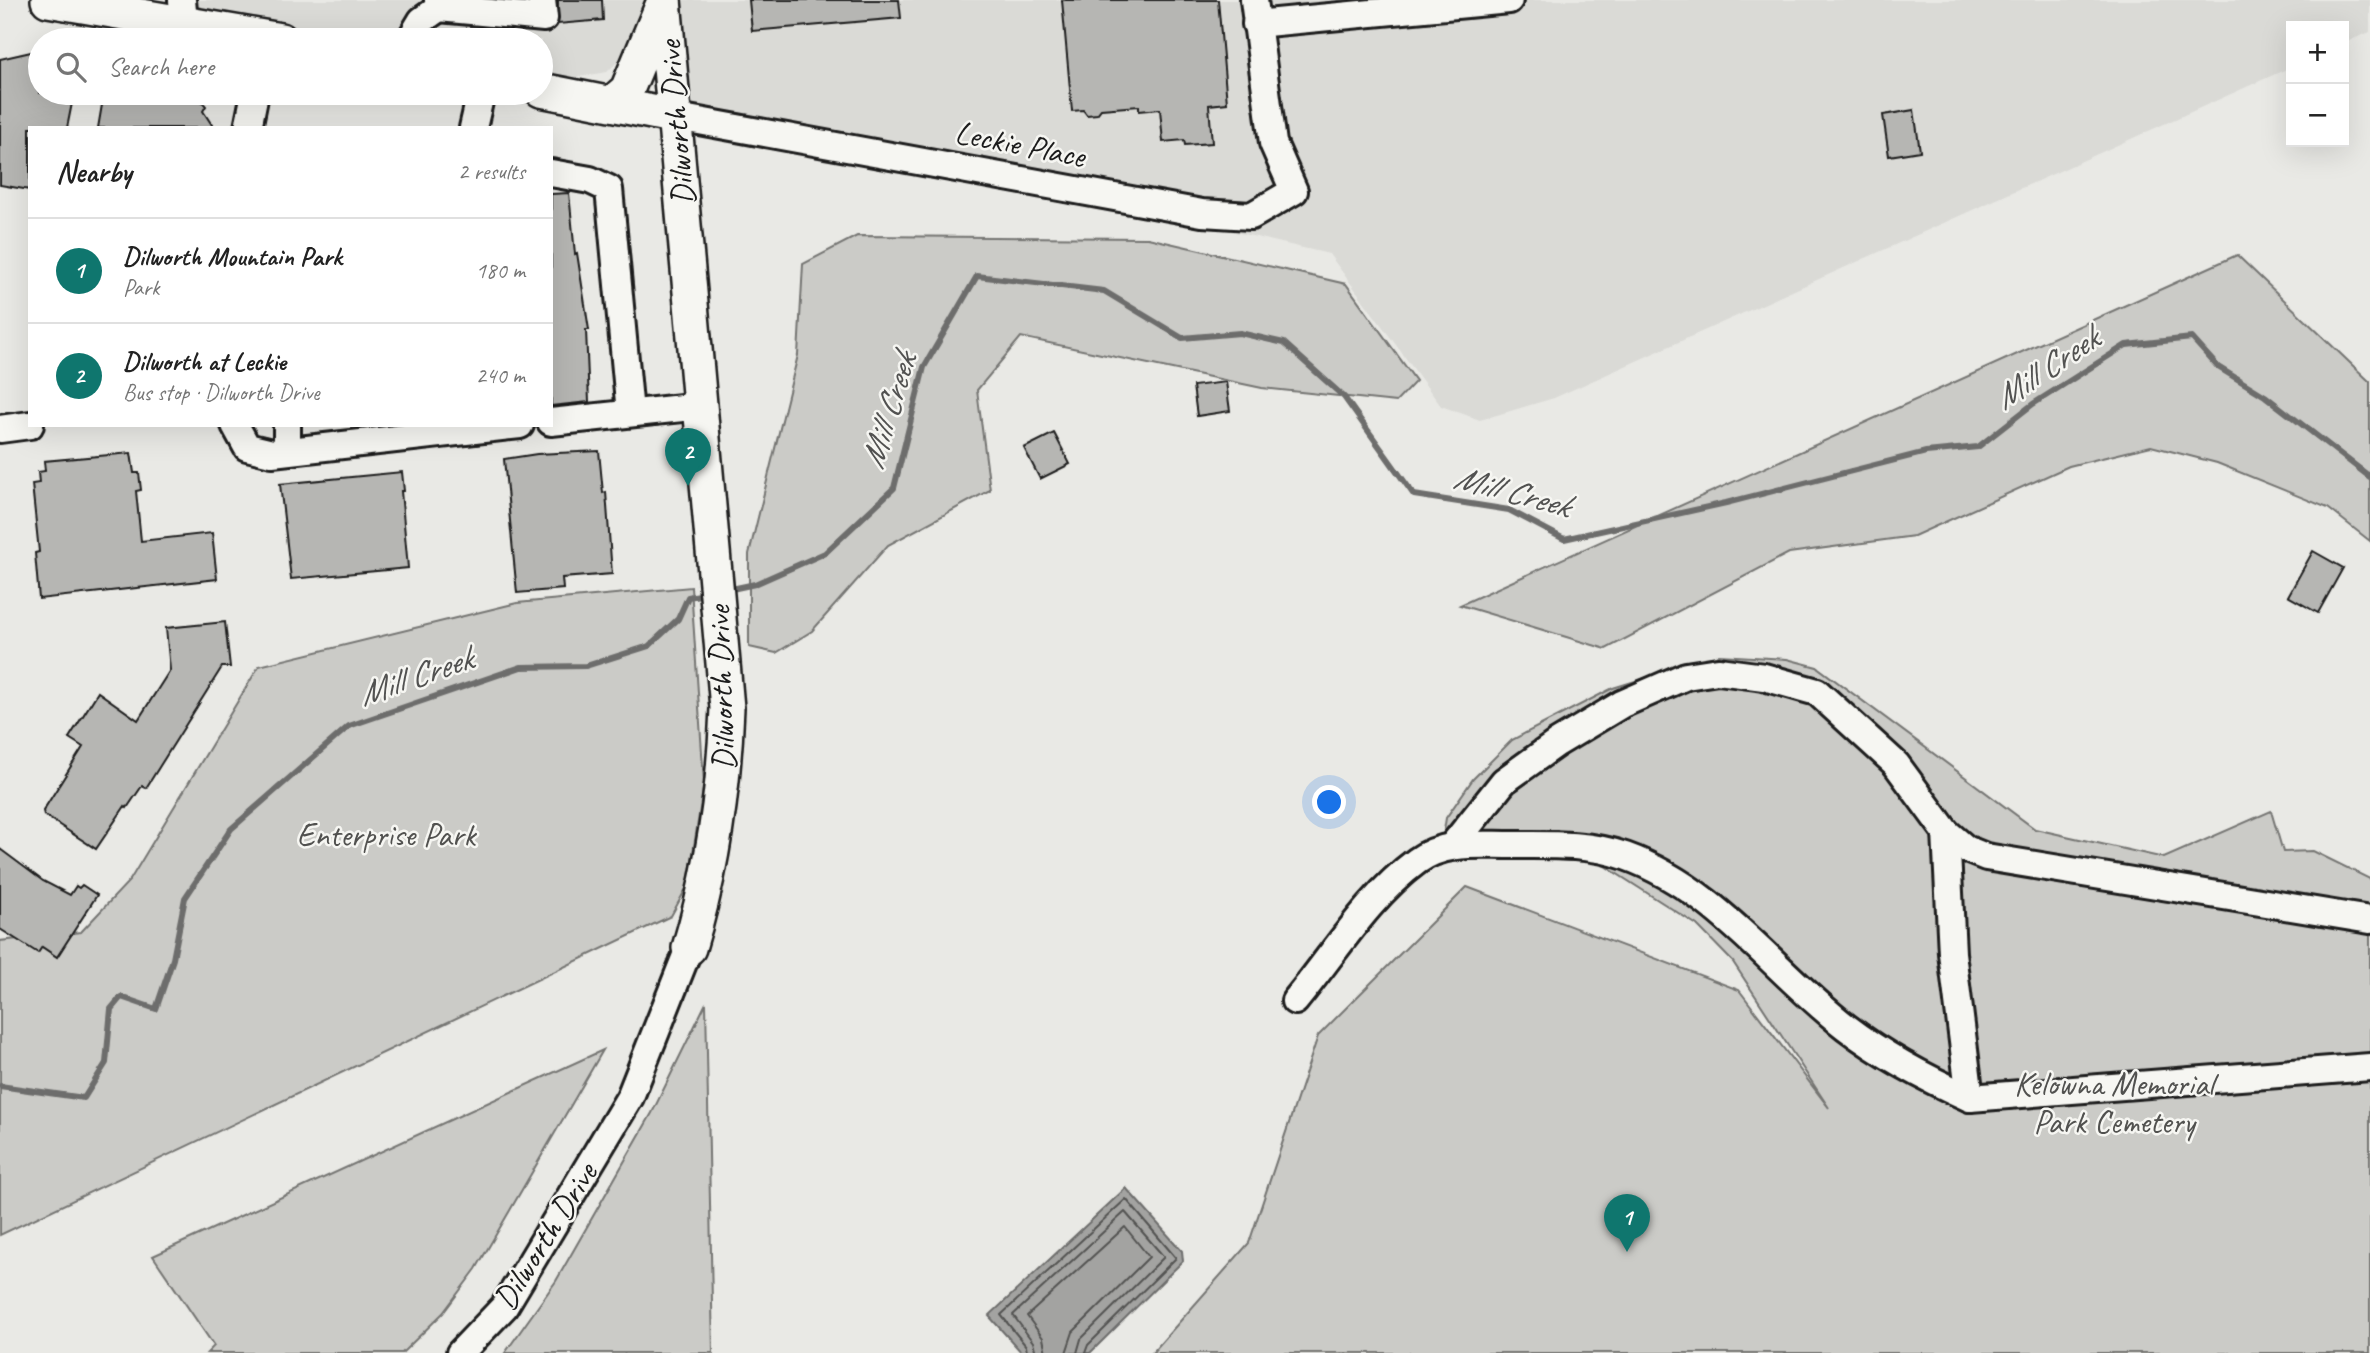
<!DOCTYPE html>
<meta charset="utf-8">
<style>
:root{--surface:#fff;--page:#f2f2f2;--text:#222;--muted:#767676;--line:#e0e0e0;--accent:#0f766e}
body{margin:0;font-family:Caveat,sans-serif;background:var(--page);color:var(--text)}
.controls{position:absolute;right:21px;top:21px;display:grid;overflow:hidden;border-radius:0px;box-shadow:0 7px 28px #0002}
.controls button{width:63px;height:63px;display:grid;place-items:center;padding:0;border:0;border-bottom:2px solid var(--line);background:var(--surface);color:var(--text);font:35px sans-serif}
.you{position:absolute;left:1330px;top:803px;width:24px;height:24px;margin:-18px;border:5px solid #fff;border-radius:50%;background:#1a73e8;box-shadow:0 0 0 10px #1a73e833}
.badge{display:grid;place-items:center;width:46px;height:46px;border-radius:50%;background:var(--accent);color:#fff;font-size:23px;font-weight:700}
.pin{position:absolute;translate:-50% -58px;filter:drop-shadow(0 2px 4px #0008)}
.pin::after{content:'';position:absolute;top:37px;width:24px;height:21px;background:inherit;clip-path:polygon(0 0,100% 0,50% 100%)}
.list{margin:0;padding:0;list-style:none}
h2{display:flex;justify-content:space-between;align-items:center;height:91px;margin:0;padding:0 28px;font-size:30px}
h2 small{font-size:23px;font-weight:400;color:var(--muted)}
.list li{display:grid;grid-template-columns:46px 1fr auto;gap:21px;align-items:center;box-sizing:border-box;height:105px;padding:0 28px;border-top:2px solid var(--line)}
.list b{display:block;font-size:26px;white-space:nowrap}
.list p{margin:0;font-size:23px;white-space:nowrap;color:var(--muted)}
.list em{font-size:23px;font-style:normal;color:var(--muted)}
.icon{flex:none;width:38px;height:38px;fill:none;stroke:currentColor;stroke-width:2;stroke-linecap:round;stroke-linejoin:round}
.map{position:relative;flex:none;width:2370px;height:1353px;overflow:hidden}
.search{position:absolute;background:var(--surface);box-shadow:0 7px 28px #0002;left:28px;top:28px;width:525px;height:77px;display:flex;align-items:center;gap:18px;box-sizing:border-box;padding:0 24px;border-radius:38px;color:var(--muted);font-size:26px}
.panel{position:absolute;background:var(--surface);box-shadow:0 7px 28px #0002;left:28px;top:126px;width:525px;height:301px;border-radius:0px}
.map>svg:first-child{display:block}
.built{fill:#dadad6}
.green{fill:#cbcbc7;stroke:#747472;stroke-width:2}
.water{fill:#a3a3a1;stroke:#6d6d6c;stroke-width:2}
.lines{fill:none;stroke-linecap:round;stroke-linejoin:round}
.shore{stroke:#525251;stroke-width:2}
.stream{stroke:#6d6d6c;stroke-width:6}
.building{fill:#b6b6b3;stroke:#1c1c1c;stroke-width:2}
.minor-casing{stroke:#1c1c1c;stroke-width:32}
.major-casing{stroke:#1c1c1c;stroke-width:38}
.minor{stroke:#f6f6f2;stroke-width:26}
.major{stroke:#f6f6f2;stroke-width:33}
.labels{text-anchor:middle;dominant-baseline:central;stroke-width:5;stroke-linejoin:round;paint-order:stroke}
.street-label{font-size:33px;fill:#1c1c1c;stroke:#f6f6f2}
.park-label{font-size:33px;fill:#51514f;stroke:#f6f6f2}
.water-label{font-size:35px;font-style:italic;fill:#525251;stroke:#f6f6f2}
</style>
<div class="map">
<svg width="2370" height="1353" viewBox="0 0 2370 1353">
<rect width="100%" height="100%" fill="#e9e9e5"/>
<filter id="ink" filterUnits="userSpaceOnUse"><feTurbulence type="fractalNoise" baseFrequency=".0143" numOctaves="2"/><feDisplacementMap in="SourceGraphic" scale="14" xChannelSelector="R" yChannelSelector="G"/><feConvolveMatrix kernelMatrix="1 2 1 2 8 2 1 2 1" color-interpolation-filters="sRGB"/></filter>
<g filter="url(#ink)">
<!-- built -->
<g class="built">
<path d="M109,0h546l-16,41 -32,31 -51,9 -15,-3v-38h-210z"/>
<path d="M675,0h1695v32l-26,11v-17h-53v41l-737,331 -74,22 -39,-14 -112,-152 -645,-150z"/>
</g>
<!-- green -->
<g class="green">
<path d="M857,236l291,2 198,46 70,97 -20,21 -134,-14 -241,-51 -44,53 13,100 -102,55 -76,86 -36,22 -27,-6v-93l49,-199 5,-91z"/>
<path d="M2237,255l133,127v159l-42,-33 -111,-45 -66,-17 -82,20 -155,70 -125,17 -183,96 -146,-44z"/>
<path d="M691,587l13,196 -16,102 -17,31 -671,319v-294l81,-9 49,-52 129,-214 258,-63z"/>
<path d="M1719,655l68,4 30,8 218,162 129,29 107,-47 12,41 30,-1 57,28v474h-1218l97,-110 69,-207 149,-149 272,103 90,118 -96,-146 -36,-37 -100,-64 -103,-5 -39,6 -12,-25 3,-19 27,-39 39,-39 101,-52z"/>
<path d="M706,1003l7,350h-208l51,-72 96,-168z"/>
<path d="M603,1050l-127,219 -33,44 -41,40h-195l7,-7 -61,-90z"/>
</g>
<!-- water -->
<path class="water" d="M1126,1188l56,63 1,10 -93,92h-68l-33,-37z"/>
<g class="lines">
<!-- shore -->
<g class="shore">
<path d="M1027,1353l-1,-7 -25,-31 125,-116 50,59 -88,87 -3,8"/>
<path d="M1036,1353l-3,-11 -20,-27 112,-103 39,45 -83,82 -4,14"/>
<path d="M1046,1353l-3,-15 -16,-22 98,-89 24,30 -76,75 -7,21"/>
</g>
<!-- stream -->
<g class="stream">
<path d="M727,590l28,-6 70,-31 69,-65 30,-121 53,-91 127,15 78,47 58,-5 44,10 60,54 70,98 95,15 55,29 162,-36 200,-51 52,-5 55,-43 93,-59 66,-7 26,29 47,29 105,81"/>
<path d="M0,1086l84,12 22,-35 5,-54 10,-12 35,12 17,-50 12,-61 46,-69 118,-103 172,-59 65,-1 63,-20 29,-27 10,-22 18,-3"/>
</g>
</g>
<!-- building -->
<g class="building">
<path d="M558,0h44l1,20 -45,4z"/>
<path d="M749,0h150l2,18 -149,13z"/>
<path d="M1062,0h156l9,103 -18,2 3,38 -27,2 -1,-5 -21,2 -3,-33 -21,2v-5l-38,3 -4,5 -10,1 -4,-5 -11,1z"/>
<path d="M31,52l4,24h5v17h34l-7,35h-37v62l-30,-5v-126z"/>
<path d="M104,93h91l11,13 -3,5 11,17h-116z"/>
<path d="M1914,110l6,41 -31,5 -6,-41z"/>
<path d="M569,193l6,61 2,-1 12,77h-3l3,72 -38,4v-212z"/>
<path d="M1226,382l4,29 -33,5 -4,-30z"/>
<path d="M1054,433l16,31 -30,15 -16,-31z"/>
<path d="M599,451l4,42 3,-1 6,82 -50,4 1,11 -46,4 -13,-134 33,-5z"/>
<path d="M131,453l3,20h5l2,17 -5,1 5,50 71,-8 5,46 -178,20 -4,-46 4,-1 -7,-68 7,-1 -1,-11 7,-1 -1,-10z"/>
<path d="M402,472l2,19h-3l7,77 -117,11 -11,-95z"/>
<path d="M2313,551l30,17 -25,45 -30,-17z"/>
<path d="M225,622l5,45h-8l-76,121 -4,-2 -15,22 -2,-2 -29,43 -52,-34 -1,-4 40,-64 -14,-9 29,-46 40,28 32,-50 -4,-42z"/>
<path d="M0,849l43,32 27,14 6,-9 3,2 3,-3 15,10 -40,62 -15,-10 -4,6 -38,-24z"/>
</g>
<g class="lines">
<!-- minor casing -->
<g class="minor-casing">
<g id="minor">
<path d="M182,0l2,23"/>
<path d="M439,8l105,10 -2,-18"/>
<path d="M1256,24l253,-24"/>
<path d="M410,40l12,-20 17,-12 -1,-8"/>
<path d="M677,117l525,96 49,3 43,-25 -21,-48 -19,-143"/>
<path d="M248,128l7,-35"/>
<path d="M473,128l8,-35"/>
<path d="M551,173l39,7 19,9 21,224"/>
<path d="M551,422l150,-16"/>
<path d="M235,425l12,22 25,6 248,-28"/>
<path d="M287,425v26"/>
<path d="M0,429l30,-4"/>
<path d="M1946,832l20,17 20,8 384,63"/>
<path d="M1453,845l51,-64 53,-38 65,-39 64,-28 32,-5 46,6 53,15 79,72 50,68 6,121 18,145"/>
<path d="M1295,1001c39,-47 73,-104 122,-140 27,-20 61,-16 92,-16 38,0 80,-2 116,11 92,33 146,113 221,171 38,29 81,52 124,71l400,-31"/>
<path d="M460,1353l44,-46 126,-210 59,-149"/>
</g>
</g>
<!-- major casing -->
<g class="major-casing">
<g id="major">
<path d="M48,0l233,40"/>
<path d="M664,0l63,708c-3,82 -14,161 -38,240"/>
<path d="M541,90l136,27"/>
<path d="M612,103l15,-13 37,-89"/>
</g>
</g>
<!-- minor -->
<use href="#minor" class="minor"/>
<!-- major -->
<use href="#major" class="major"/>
</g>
</g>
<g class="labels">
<!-- street labels -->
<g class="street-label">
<text transform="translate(676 123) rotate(-95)">Dilworth Drive</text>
<text transform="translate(1020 144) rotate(11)">Leckie Place</text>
<text transform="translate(721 688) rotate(-92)">Dilworth Drive</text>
<text transform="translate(545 1236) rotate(-58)">Dilworth Drive</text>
</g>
<!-- park labels -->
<g class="park-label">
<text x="386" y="835">Enterprise Park</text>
<text x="2114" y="1084">Kelowna Memorial<tspan x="2114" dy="38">Park Cemetery</tspan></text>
</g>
<!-- water labels -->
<g class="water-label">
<text transform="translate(2046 368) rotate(-34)">Mill Creek</text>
<text transform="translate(888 411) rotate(-73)">Mill Creek</text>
<text transform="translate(1512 491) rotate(15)">Mill Creek</text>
<text transform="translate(415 676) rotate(-19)">Mill Creek</text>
</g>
</g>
</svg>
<div class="controls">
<button>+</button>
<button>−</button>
</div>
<div class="you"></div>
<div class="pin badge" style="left:1627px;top:1252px">1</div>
<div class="pin badge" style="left:688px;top:486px">2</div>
<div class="search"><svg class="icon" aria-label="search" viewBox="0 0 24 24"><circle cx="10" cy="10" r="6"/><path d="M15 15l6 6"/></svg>Search here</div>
<section class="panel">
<h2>Nearby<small>2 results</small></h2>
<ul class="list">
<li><span class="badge">1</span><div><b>Dilworth Mountain Park</b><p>Park</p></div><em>180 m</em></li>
<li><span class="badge">2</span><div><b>Dilworth at Leckie</b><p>Bus stop · Dilworth Drive</p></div><em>240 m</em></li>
</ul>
</section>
</div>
